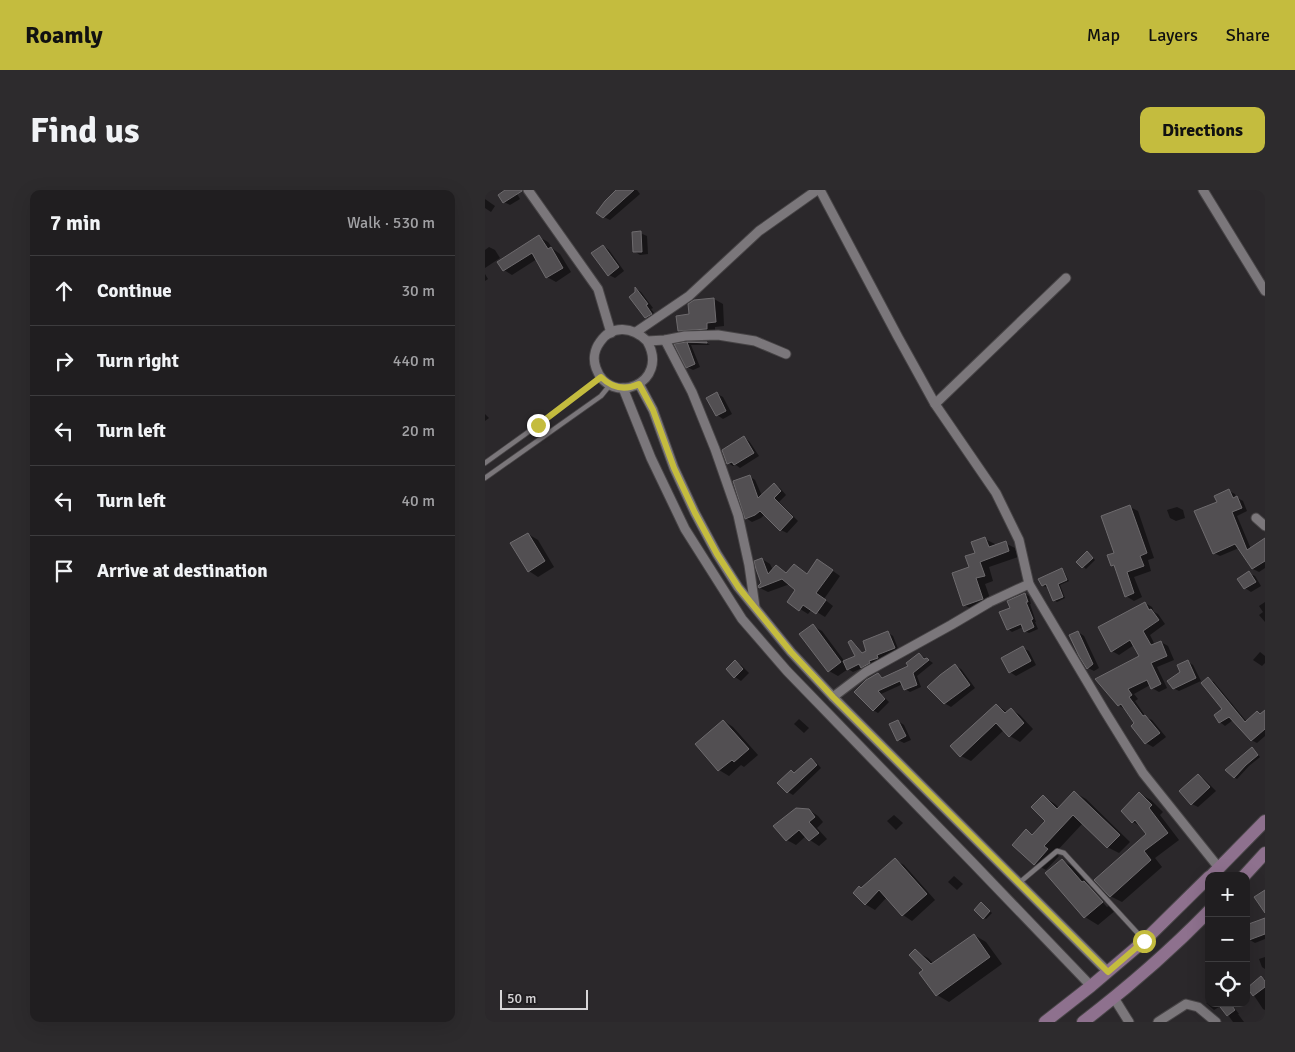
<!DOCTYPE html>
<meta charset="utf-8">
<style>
:root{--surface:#201e20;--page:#2d2b2d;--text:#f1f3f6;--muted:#a2a2a5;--line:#3d3c3e;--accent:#c4bc3e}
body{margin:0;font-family:Signika,sans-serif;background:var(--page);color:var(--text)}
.controls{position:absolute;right:15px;bottom:15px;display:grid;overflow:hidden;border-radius:10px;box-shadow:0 5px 20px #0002}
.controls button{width:45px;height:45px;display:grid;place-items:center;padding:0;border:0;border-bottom:1px solid var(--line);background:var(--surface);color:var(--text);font:25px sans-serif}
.scale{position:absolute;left:15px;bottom:12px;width:88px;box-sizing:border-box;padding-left:5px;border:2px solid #d8d6d8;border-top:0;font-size:14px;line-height:18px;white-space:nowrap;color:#d8d6d8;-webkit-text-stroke:4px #211e21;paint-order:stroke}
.stop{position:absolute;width:15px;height:15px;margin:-11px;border:4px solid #c4bc3e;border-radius:50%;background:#fff}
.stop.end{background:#c4bc3e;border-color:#fff;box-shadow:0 1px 5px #0008}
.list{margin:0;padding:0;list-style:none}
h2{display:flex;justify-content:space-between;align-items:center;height:65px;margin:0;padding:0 20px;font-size:21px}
h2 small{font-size:16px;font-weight:400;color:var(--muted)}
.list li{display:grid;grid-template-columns:32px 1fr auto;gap:15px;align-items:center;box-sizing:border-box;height:70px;padding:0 20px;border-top:1px solid var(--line)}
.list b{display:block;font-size:19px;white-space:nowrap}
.list em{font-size:16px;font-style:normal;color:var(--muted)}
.icon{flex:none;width:28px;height:28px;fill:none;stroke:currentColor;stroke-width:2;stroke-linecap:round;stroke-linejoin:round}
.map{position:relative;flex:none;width:780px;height:832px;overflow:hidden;border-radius:10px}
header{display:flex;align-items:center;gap:30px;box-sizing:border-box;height:70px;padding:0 25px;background:var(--accent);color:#111}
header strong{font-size:24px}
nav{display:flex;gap:28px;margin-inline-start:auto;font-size:18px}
.intro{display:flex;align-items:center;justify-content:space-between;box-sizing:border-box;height:120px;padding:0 30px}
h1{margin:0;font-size:35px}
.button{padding:12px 22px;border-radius:10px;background:var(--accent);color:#111;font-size:18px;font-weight:700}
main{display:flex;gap:30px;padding:0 30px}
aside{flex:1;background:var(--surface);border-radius:10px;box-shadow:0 5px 20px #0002}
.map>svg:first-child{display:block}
.shadow{fill:#0007;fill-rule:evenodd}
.building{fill:#524f52;stroke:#6e6b6e}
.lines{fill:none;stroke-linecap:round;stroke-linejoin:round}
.lane-casing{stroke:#474446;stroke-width:6}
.street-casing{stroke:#474446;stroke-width:11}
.secondary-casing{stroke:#474446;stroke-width:14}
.lane{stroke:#7b777b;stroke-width:4.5}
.street{stroke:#7b777b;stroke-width:9}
.secondary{stroke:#8e718e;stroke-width:12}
.route{stroke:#c4bc3e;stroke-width:6}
</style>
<header>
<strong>Roamly</strong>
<nav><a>Map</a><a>Layers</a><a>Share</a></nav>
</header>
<div class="intro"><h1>Find us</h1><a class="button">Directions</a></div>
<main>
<aside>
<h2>7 min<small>Walk · 530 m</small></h2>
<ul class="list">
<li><svg class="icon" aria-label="ahead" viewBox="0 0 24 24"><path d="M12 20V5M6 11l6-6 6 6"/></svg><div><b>Continue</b></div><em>30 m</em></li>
<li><svg class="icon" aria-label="right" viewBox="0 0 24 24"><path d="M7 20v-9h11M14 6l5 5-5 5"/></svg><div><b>Turn right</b></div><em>440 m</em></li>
<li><svg class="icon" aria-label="left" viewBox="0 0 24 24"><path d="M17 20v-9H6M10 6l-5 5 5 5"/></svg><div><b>Turn left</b></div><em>20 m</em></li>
<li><svg class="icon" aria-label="left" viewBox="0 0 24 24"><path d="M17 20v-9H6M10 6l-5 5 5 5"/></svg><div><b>Turn left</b></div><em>40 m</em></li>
<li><svg class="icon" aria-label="arrive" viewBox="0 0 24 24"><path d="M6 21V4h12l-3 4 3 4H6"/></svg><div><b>Arrive at destination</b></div></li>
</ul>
</aside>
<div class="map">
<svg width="780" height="832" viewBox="0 0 780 832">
<rect width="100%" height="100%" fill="#2b282b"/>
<!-- shadow -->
<g class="shadow">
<path d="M22,0h5l4,2 4,7 -10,6 -6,-3z"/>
<path d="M133,0h19l3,4 -30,26 -6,-3z"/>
<path d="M0,9l10,7 -4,6 -6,-4z"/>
<path d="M155,43l7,3 1,18 -8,1 -6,-4z"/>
<path d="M54,47l9,5 5,7 7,5 11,18 -15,10 -9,-5 -10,-18 -25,16 -8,-5z"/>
<path d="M118,56l6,4 15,21 -9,7 -6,-3z"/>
<path d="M4,57l6,3 5,8 -15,10v-18z"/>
<path d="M0,84l3,5 -3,2z"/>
<path d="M151,99l5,3 12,16 -2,1 6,8 -5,4 -6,-4 -10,-24z"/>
<path d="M229,109l9,5 1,22 -9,1v6l-27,2 -9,-5 11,-15z"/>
<path d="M201,153h20l4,2h-19l9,22 -7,3 -6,-3z"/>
<path d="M232,204l6,3 9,17 -9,5 -6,-4z"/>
<path d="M0,224l4,4 -4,3z"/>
<path d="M259,248l5,3 10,15 -19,12 -4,-3 -3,1 -5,-3z"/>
<path d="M264,286l6,4 7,16 13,-11 5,3 6,7 -7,7 19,19 -11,12 -6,-3 -16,-16 -4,4 -9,4 -6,-4z"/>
<path d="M744,301l6,3 1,3 7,4 4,10 -10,5 14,33 14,-10v29l-6,4 -6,-3 -14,-21 -19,8 -6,-3 5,-50z"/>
<path d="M645,317l8,4 16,47 -6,2 3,11 -17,6 8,20 -8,4 -8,-5 -10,-29 -4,-2z"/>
<path d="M692,317l6,3 2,8 -9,3 -6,-3 -3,-8z"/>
<path d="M43,344l10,6 16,27 -16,10 -9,-6z"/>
<path d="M500,349l10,5v2l10,-3 10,5 3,9 -29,10 4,14 -8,3 7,20 -18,6 -10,-5 7,-37 5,-14z"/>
<path d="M604,364l6,6 -9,9 -8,-7z"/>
<path d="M277,369l8,5 3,6 3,-4 11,8 8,-9 13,10 18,-9 14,10 -16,23 9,7 -8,11 -13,-8 -4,5 -19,-12 8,-12 -7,-6 -22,8 -8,-4 3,-5z"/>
<path d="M577,379l2,2 5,10 -9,4 5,13 -8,4 -3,-2 -6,-14 -2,1 -3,-1 -3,-7z"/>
<path d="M764,383l6,3 6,10 -10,6 -6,-4 -6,-9z"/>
<path d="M540,404l4,2 2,8h-1l6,18h-1l3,7 -9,4 -4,-2 -2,-4 -11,5 -4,-3 3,-21 -3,-6z"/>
<path d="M780,412v20l-6,-7 4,-3 -4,-6z"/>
<path d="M660,413l7,4 2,5 4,2 7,10 -15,11 5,10 6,-3 7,4 6,14 -17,7 10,21 -8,4 -7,-4 -2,-3 -16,9 4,5 -3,2 11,16 6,3 14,17 -13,10 -7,-4 -10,-19 -10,-14 -8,-5 22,-48 -6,-12 -15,10 -7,-4 -13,-23z"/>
<path d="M328,436l9,5 23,31 11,-5 -5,-15 5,3 7,9 25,-21 5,3 6,15 -18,7 1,3 -15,9 -5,-2 -9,4 -5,-3 -10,7 -9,-5z"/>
<path d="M593,442l6,4 15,32 -5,3 -6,-3z"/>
<path d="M538,458l6,3 7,14 -20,11 -6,-4z"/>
<path d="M775,462l5,4v7l-3,3 -9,-6z"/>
<path d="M434,464l14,9 -16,13 4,11 -11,5 -5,-3 -2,-5 -22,10 8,8 -11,11 -5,-3 5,-36 6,4 26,-12z"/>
<path d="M250,472l6,3 8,8 -8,8 -6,-4z"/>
<path d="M703,472l5,3 8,16 -22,10 -6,-3z"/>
<path d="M470,476l6,3 14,19 -24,19 -7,-4z"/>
<path d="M723,489l6,3 33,40 18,-10v24l-8,7 -6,-3 -18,-20 -8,6 -5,-4 -5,-6 9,-6z"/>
<path d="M511,515l11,7 4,-3 9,6 13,14 -13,13 -10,-6 -6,-6 -33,31 -10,-5z"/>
<path d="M314,529l10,9 -5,5 -10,-9z"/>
<path d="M239,531l9,6 25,28 -14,12 -3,-2 -12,11 -10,-6 -22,-26z"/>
<path d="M413,531l6,4 7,15 -7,3 -6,-3z"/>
<path d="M767,559l8,8 -11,9 -12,13 -3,-2z"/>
<path d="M326,569l5,3 5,6 -28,27 -5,-3 3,-21 4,3z"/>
<path d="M713,585l6,4 12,12 -18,16 -6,-3z"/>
<path d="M589,602l12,7 44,43 -11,11 -12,-6 -24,-24 -28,30 4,3 -13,14 -11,-6 -9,-33 7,4 14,-14 -3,-24 11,7 4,4z"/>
<path d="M655,604l11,6 12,12 -3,3 19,25 -24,18 7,9 -40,35 -12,-6 38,-61 -6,-8 -9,-5z"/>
<path d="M324,620l9,6 5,6 -6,6 10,11 -8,7 -9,-6 -4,-4 -10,9 -9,-5z"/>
<path d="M409,625l9,8 -7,7 -9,-9z"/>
<path d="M410,670l9,5 31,35 -23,21 -9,-6 -16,-18 -12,13 -10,-6 -4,-15z"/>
<path d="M577,670l13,8 15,18 7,4 19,20 -18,15 -13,-8 -38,-44zM600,693l5,3 19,20 -2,1z"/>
<path d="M469,686l9,8 -6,6 -9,-8z"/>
<path d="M499,716l8,7 -6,6 -2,-1z"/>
<path d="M780,729v20l-10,4 -5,-3z"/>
<path d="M489,745l12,7 16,22 -53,38 -12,-7 -22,-44 13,7 6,6z"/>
<path d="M780,767v12l-3,-2 -3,-8z"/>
<path d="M776,787l4,2v31l-2,-1 -14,-21z"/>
<path d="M724,812v1h22l8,11h-1l6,8h-11l-13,-18h-4l3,3 -5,3 -8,-7z"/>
</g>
<!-- building -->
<g class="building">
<path d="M20,0h17v1l-19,12 -5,-8z"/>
<path d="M131,0h18l-31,28 -7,-5 9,-12z"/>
<path d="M156,41l1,21h-9l-1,-20z"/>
<path d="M54,45l9,14 3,-2 12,21 -17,10 -14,-25 -29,18 -6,-9z"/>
<path d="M118,55l16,22 -11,9 -17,-23z"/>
<path d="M150,97l13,17 -2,1 6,9 -7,4 -16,-21 6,-5z"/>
<path d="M229,108l2,24 -9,1v6l-29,2 -2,-15 13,-2 -1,-10 6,-4z"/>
<path d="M201,152h21v1l-20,-1 8,22 -9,4 -12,-24z"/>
<path d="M232,202l9,19 -10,5 -10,-18z"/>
<path d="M259,246l10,17 -20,12 -2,-3 -5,2 -5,-14z"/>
<path d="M265,285l8,23 16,-15 7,8 -7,7 19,19 -13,14 -20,-20 -5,4 -10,4 -12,-38z"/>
<path d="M744,299l4,9 4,-2 5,12 -10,4 15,38 18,-12v23l-13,8 -17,-25 -22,10 -19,-43 23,-9 -3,-6z"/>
<path d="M645,315l17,48 -7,3 4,10 -17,6 7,21 -9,4 -11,-32 -3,1 -4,-11 7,-2 -13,-37z"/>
<path d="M43,343l17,28 -17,11 -18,-29z"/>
<path d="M500,347l4,10 17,-6 3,10 -29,11 5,14 -9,2 7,21 -20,7 -11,-33 17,-6 -4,-11 10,-3 -4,-11z"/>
<path d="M602,361l6,7 -11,10 -6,-6z"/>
<path d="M277,368l6,16 8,-9 10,8 8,-9 13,10 10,-15 16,11 -17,23 10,7 -10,14 -13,-9 -4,6 -12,-9 8,-12 -13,-11 -23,9 -1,-2 3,-3 -5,-14 -2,-8z"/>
<path d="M577,378l5,12 -9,4 5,13 -10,4 -7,-17 -4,2 -4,-7z"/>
<path d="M764,381l7,11 -12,7 -7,-10z"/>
<path d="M540,403l3,9h-2l7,17 -2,1 3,7 -10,5 -3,-8 -14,6 -8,-18 11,-4 -3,-7z"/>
<path d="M660,412l4,8 2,-1 8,11 -16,11 8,14 10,-4 6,15 -16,7 10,21 -10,5 -4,-9 -19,9 4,6 -3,2 14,19 2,-1 15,18 -15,11 -14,-18 3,-3 -13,-19 -3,2 -23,-27 44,-23 -9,-16 -19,12 -13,-25z"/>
<path d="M328,434l28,38 -13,10 -29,-38z"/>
<path d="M403,441l7,17 -18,7 1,3 -9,3 1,2 -9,5 -2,-4 -12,6 -4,-9 12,-5 -7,-14 3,-2 11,13 4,-2 -3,-10z"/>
<path d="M593,441l15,33 -6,5 -8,-13 -10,-21z"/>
<path d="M538,456l8,15 -22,12 -8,-15z"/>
<path d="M434,463l5,6 3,-1 2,2 -16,13 4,12 -13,5 -4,-9 -22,10 7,8 -12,12 -19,-19 12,-12 12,-7 4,5 26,-12 -2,-3z"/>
<path d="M250,470l8,9 -9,9 -8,-9z"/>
<path d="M703,470l8,18 -23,11 -6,-8 13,-9 -3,-7z"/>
<path d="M470,474l15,21 -26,19 -17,-17 13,-12z"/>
<path d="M723,487l37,45 12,-11 3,3 5,-4v19l-14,12 -22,-24 -10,6 -5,-8 8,-6 -21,-26z"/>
<path d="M511,514l9,9 6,-5 13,15 -15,14 -13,-14 -36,34 -10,-11z"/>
<path d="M238,530l26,29 -15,13 -2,-2 -14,11 -23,-27z"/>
<path d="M413,530l8,16 -9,5 -8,-17z"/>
<path d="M767,557l6,8 -12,10 -12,13 -9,-8z"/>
<path d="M326,568l6,7 -30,28 -10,-10 14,-13 3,3z"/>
<path d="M713,584l12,13 -19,18 -12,-14z"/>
<path d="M589,601l46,44 -13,13 -34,-33 -29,31 4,3 -14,16 -22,-20 14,-16 6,6 13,-14 -14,-14 12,-12 14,14z"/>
<path d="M654,602l13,13 -3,3 19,25 -24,18 7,9 -41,37 -16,-17 52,-46 -11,-14 -3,3 -11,-12z"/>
<path d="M311,618l13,1 6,8 -6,5 10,11 -10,8 -10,-11 -13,11 -13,-15z"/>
<path d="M410,668l32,36 -25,22 -23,-26 -14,15 -12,-12 6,-7 2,2z"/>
<path d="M577,669l20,23 2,-1 19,21 -19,16 -39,-45z"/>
<path d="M780,700v23l-11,-16z"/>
<path d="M496,712l9,9 -7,8 -9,-9z"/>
<path d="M780,728v16l-16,6 -3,-6v-9z"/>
<path d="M489,744l16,23 -54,39 -17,-23 4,-3 -14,-15 6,-6 16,15z"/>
<path d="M776,786l4,5v6l-12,9 -6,-8z"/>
<path d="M732,813h13l5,7 -8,6z"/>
</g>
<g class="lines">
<!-- lane casing -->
<g class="lane-casing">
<g id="lane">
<path d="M0,273l53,-38 63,-48"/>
<path d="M0,288l116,-82 9,-11"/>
<path d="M534,693l38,-32 7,2 79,86"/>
</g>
</g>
<!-- street casing -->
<g class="street-casing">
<g id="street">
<path d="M43,0l70,99 13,44"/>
<path d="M335,0l78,147 37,67 61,89 23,47 10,44 75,126 39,63 76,95"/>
<path d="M718,0l62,101"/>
<path d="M151,142l53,-36 70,-65 58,-41"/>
<path d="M180,150l27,52 23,57 23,66 11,50 6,42"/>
<path d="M162,151c24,42 -37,67 -51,27 -3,-8 -2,-18 4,-26 12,-18 33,-15 47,-1l18,-1 20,-4 33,-1 37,6 31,13"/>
<path d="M154,194l14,26 21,58 21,45 22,41 21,33 53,65 42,45 275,275"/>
<path d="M138,198l28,70 34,71 57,90 45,52 186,192 118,123"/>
<path d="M450,214l131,-126"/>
<path d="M771,328l9,8"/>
<path d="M348,507l33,-25 85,-47 39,-23 39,-18"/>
<path d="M629,808l15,24"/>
<path d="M673,832l28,-18 12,3 18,15"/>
</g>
</g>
<!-- secondary casing -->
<g class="secondary-casing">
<g id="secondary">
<path d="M726,686l54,-55"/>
<path d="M759,686l21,-23"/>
<path d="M560,832l46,-36 53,-45 65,-64"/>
<path d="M598,832c43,-33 87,-71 126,-111"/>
</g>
</g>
<!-- lane -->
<use href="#lane" class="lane"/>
<!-- street -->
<use href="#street" class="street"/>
<!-- secondary -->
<use href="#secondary" class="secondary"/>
</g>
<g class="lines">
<!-- route -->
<path class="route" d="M53,235l63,-48c11,11 23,14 38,7l14,26 21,58 21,45 22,41 22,34 52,64 42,45 275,275 36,-31"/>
</g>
</svg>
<div class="controls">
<button>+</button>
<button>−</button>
<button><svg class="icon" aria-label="locate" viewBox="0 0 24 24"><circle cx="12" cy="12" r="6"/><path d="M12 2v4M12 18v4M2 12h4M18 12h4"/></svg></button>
</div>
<div class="scale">50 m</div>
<div class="stop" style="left:659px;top:751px"></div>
<div class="stop end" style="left:53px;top:235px"></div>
</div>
</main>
